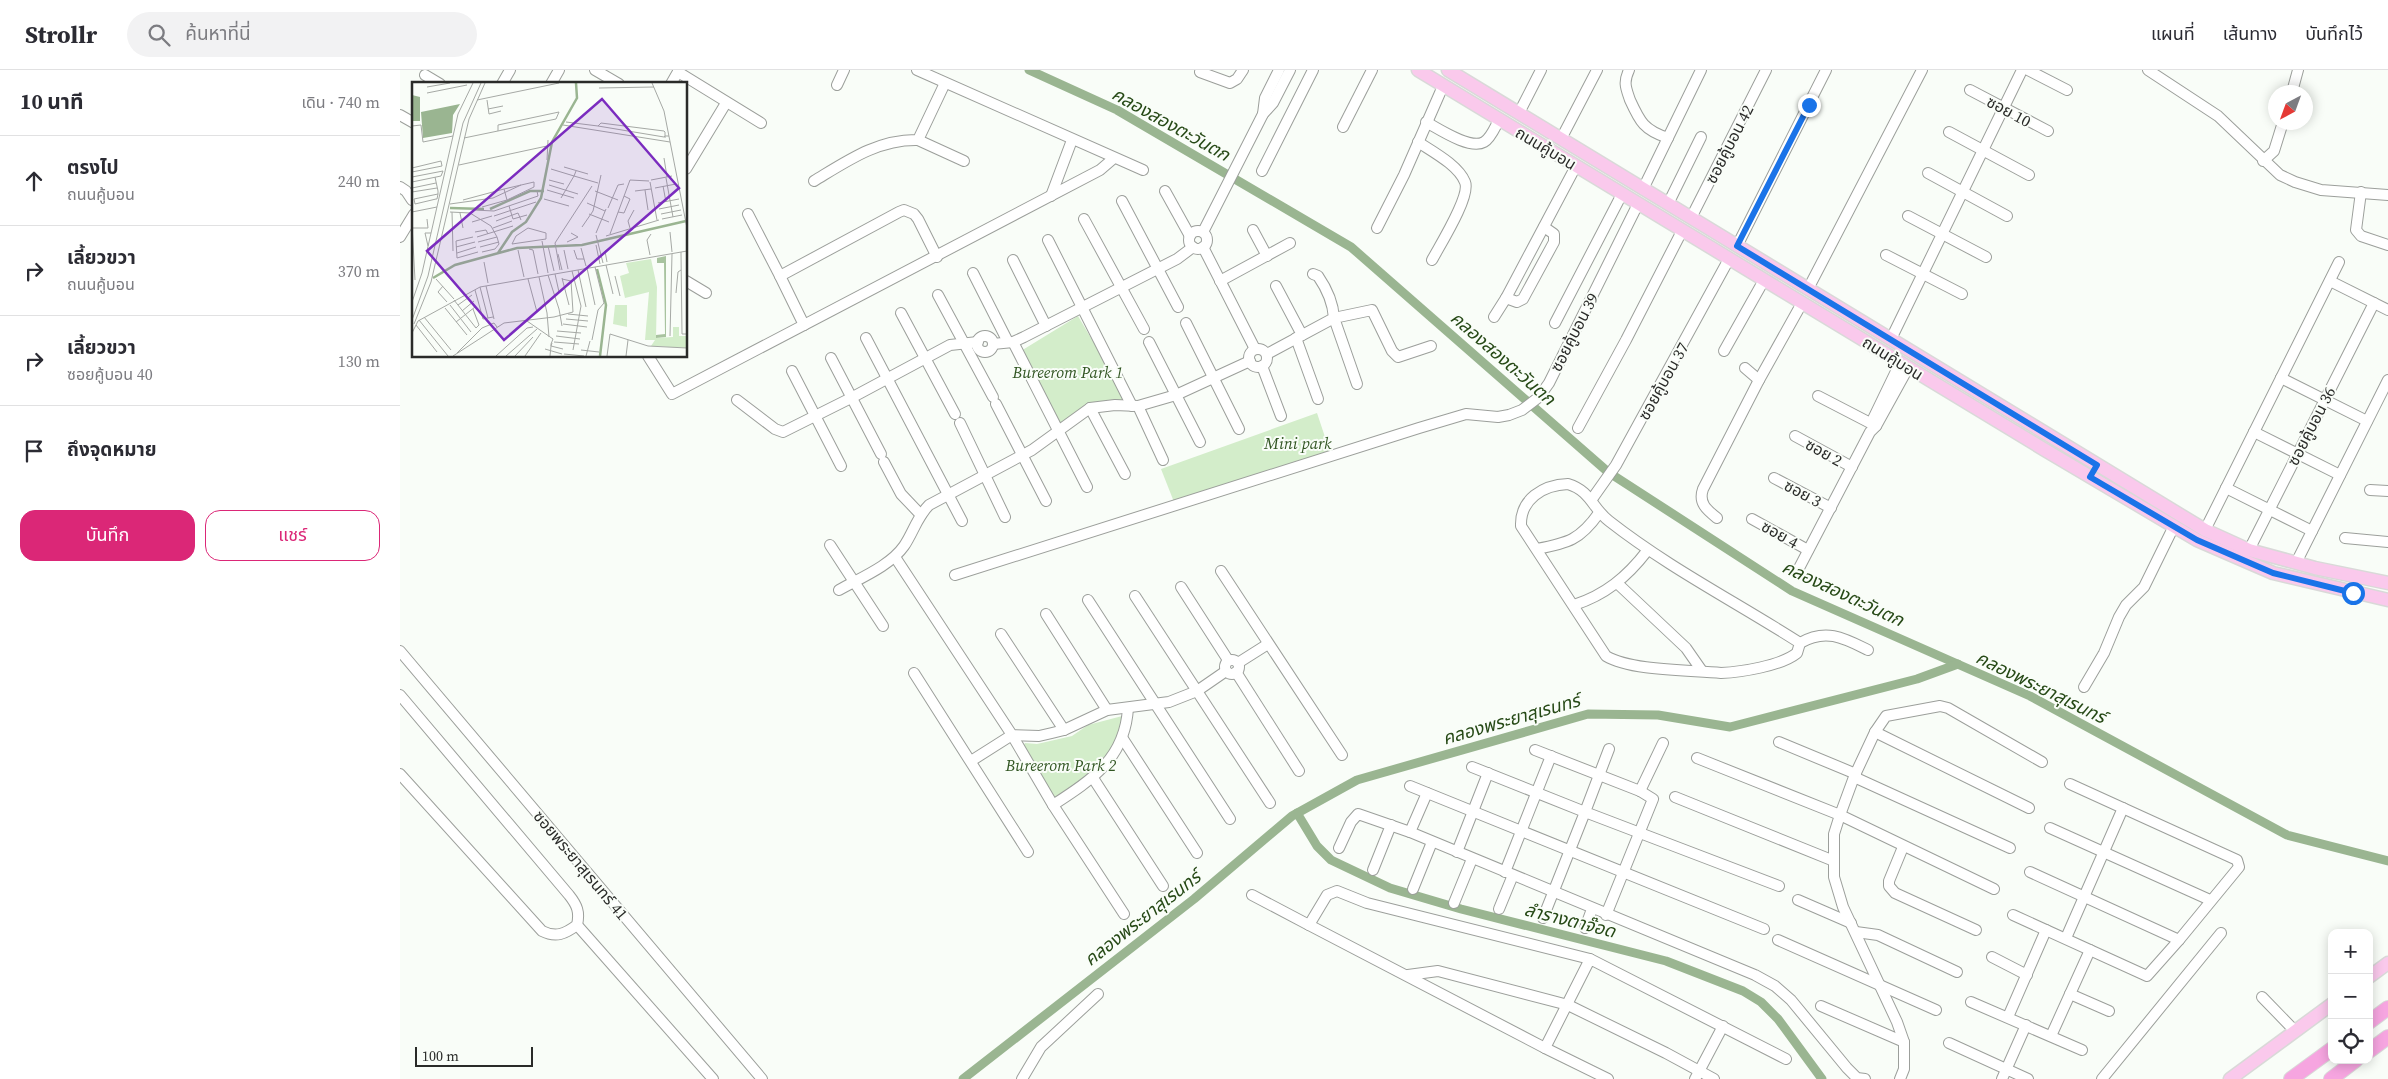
<!DOCTYPE html>
<html lang="th">
<meta charset="utf-8">
<style>
:root{--surface:#fff;--page:#f2f2f3;--text:#2b2b33;--muted:#7c7c81;--line:#e1e1e2;--accent:#db2777}
body{margin:0;font-family:"Source Serif 4","Noto Sans Thai",serif;background:var(--page);color:var(--text)}
.controls{position:absolute;right:15px;bottom:15px;display:grid;overflow:hidden;border-radius:10px;box-shadow:0 2px 12px #0003}
.controls button{width:45px;height:45px;display:grid;place-items:center;padding:0;border:0;border-bottom:1px solid var(--line);background:var(--surface);color:var(--text);font:25px sans-serif}
.compass{position:absolute;left:1868px;top:15px;width:45px;height:45px;border-radius:50%;background:var(--surface);box-shadow:0 2px 12px #0003;rotate:221deg}
.scale{position:absolute;left:15px;bottom:12px;width:118px;box-sizing:border-box;padding-left:5px;border:2px solid #2a2b29;border-top:0;font-size:14px;line-height:18px;white-space:nowrap;color:#2a2b29;-webkit-text-stroke:4px #f9fdf8;paint-order:stroke}
.stop{position:absolute;width:15px;height:15px;margin:-11px;border:4px solid #1a73e8;border-radius:50%;background:#fff}
.stop.end{background:#1a73e8;border-color:#fff;box-shadow:0 1px 5px #0008}
.list{margin:0;padding:0;list-style:none}
h2{display:flex;justify-content:space-between;align-items:center;height:65px;margin:0;padding:0 20px;font-size:21px}
h2 small{font-size:16px;font-weight:400;color:var(--muted)}
.list li{display:grid;grid-template-columns:32px 1fr auto;gap:15px;align-items:center;box-sizing:border-box;height:90px;padding:0 20px;border-top:1px solid var(--line)}
.list b{display:block;font-size:19px;white-space:nowrap}
.list p{margin:0;font-size:16px;white-space:nowrap;color:var(--muted)}
.list em{font-size:16px;font-style:normal;color:var(--muted)}
.actions{display:flex;gap:10px;padding:15px 20px}
.actions a{flex:1;padding:11px 0;border:1px solid var(--accent);border-radius:15px;text-align:center;font-size:18px;color:var(--accent)}
.actions .main{background:var(--accent);color:#fff}
.icon{flex:none;width:28px;height:28px;fill:none;stroke:currentColor;stroke-width:2;stroke-linecap:round;stroke-linejoin:round}
.map{position:relative;flex:none;width:1988px;height:1009px;overflow:hidden}
header{display:flex;align-items:center;gap:30px;box-sizing:border-box;height:70px;padding:0 25px;background:var(--surface);border-bottom:1px solid var(--line)}
header strong{font-size:24px}
nav{display:flex;gap:28px;margin-inline-start:auto;font-size:18px}
.search{width:350px;height:45px;background:var(--page);display:flex;align-items:center;gap:12px;box-sizing:border-box;padding:0 18px;border-radius:28px;color:var(--muted);font-size:19px}
main{display:flex}
aside{flex:1;background:var(--surface)}
.map>svg:first-child{display:block}
.green{fill:#d3edca}
.lines{fill:none;stroke-linecap:round;stroke-linejoin:round}
.canal{stroke:#9ab591;stroke-width:9}
.minor-casing{stroke:#9c9f9b;stroke-width:12}
.major-casing{stroke:#d9d9d8;stroke-width:15}
.highway-casing{stroke:#d9d9d8;stroke-width:16}
.minor{stroke:#fff;stroke-width:10}
.major{stroke:#fac9ec;stroke-width:12}
.highway{stroke:#f6a5e0;stroke-width:14}
.route{stroke:#1a73e8;stroke-width:6}
.labels{text-anchor:middle;dominant-baseline:central;stroke-width:4;stroke-linejoin:round;paint-order:stroke}
.street-label{font-size:16px;fill:#2a2b29;stroke:#f9fdf8}
.park-label{font-size:16px;font-style:italic;fill:#315522;stroke:#f9fdf8}
.water-label{font-size:18px;font-style:italic;fill:#264916;stroke:#f9fdf8}
.inset-river{fill:none;stroke:#9ab591;stroke-width:2.5}
.inset-road{fill:none;stroke:#a6a9a5;stroke-width:1}
.view{fill:#7b2cbf;fill-opacity:0.15;stroke:#7b2cbf;stroke-width:2.5}
.inset-edge{fill:none;stroke:#2a2b29;stroke-width:2.5}
</style>
<header>
<strong>Strollr</strong>
<div class="search"><svg class="icon" aria-label="search" viewBox="0 0 24 24"><circle cx="10" cy="10" r="6"/><path d="M15 15l6 6"/></svg>ค้นหาที่นี่</div>
<nav><a>แผนที่</a><a>เส้นทาง</a><a>บันทึกไว้</a></nav>
</header>
<main>
<aside>
<h2>10 นาที<small>เดิน · 740 m</small></h2>
<ul class="list">
<li><svg class="icon" aria-label="ahead" viewBox="0 0 24 24"><path d="M12 20V5M6 11l6-6 6 6"/></svg><div><b>ตรงไป</b><p>ถนนคู้บอน</p></div><em>240 m</em></li>
<li><svg class="icon" aria-label="right" viewBox="0 0 24 24"><path d="M7 20v-9h11M14 6l5 5-5 5"/></svg><div><b>เลี้ยวขวา</b><p>ถนนคู้บอน</p></div><em>370 m</em></li>
<li><svg class="icon" aria-label="right" viewBox="0 0 24 24"><path d="M7 20v-9h11M14 6l5 5-5 5"/></svg><div><b>เลี้ยวขวา</b><p>ซอยคู้บอน 40</p></div><em>130 m</em></li>
<li><svg class="icon" aria-label="arrive" viewBox="0 0 24 24"><path d="M6 21V4h12l-3 4 3 4H6"/></svg><div><b>ถึงจุดหมาย</b></div></li>
</ul>
<div class="actions"><a class="main">บันทึก</a><a>แชร์</a></div>
</aside>
<div class="map">
<svg width="1988" height="1009" viewBox="0 0 1988 1009">
<rect width="100%" height="100%" fill="#f9fdf8"/>
<!-- green -->
<g class="green">
<path d="M678,246l50,85 -41,3 -32,26 -39,-76z"/>
<path d="M917,343l14,42 -157,47 -13,-33z"/>
<path d="M726,645l-4,21 -31,40 -39,25 -31,-52 4,-6 12,1 35,-8 16,-11z"/>
</g>
<g class="lines">
<!-- canal -->
<g class="canal">
<path d="M629,0l88,40 234,137 257,225 184,119 238,105 257,139 101,26"/>
<path d="M897,743l20,33 14,14 59,28 71,21 205,52 77,30 18,11 17,17 44,60"/>
<path d="M563,1009l231,-180 98,-83 65,-36 231,-66 70,1 72,12 187,-48 41,-15"/>
</g>
<!-- minor casing -->
<g class="minor-casing">
<g id="minor">
<path d="M195,0l24,14"/>
<path d="M517,0l226,100"/>
<path d="M1229,0c-6,13 -3,18 1,30 10,22 14,30 38,38"/>
<path d="M1628,0l39,20"/>
<path d="M1748,0l70,46 62,59 15,7 26,8 67,5"/>
<path d="M278,2l83,51"/>
<path d="M800,2l30,11 7,-4 6,-9"/>
<path d="M25,5l15,9"/>
<path d="M102,14l8,-14"/>
<path d="M151,14l8,-14"/>
<path d="M271,14l8,-14"/>
<path d="M437,15l7,-15"/>
<path d="M1570,20l78,41"/>
<path d="M1892,22l6,-22"/>
<path d="M1119,43l22,-43"/>
<path d="M863,44l2,-16 14,-28"/>
<path d="M0,45l14,8"/>
<path d="M1026,52c13,7 44,28 58,20 7,-4 11,-15 15,-22"/>
<path d="M943,57l29,-57"/>
<path d="M1549,62l80,43"/>
<path d="M1161,69l36,-69"/>
<path d="M518,70l46,21"/>
<path d="M1018,72c15,10 40,23 47,40 6,14 -25,63 -33,78"/>
<path d="M1863,91l11,-10 9,-29"/>
<path d="M286,99l40,-66"/>
<path d="M862,101l51,-101"/>
<path d="M1528,103l79,43"/>
<path d="M414,111c33,-20 64,-42 104,-41l27,-57"/>
<path d="M0,117l6,4 6,9"/>
<path d="M1243,119l58,-119"/>
<path d="M765,121l25,45"/>
<path d="M1961,122l-5,38 5,6 27,9"/>
<path d="M651,126l21,-56"/>
<path d="M722,131l56,106"/>
<path d="M1268,134l33,-67"/>
<path d="M348,144l32,62"/>
<path d="M1508,146l78,41"/>
<path d="M1291,148l75,-148"/>
<path d="M684,149l60,110"/>
<path d="M977,158l27,-53 39,-89"/>
<path d="M853,160l14,26"/>
<circle cx="798" cy="170" r="9"/>
<path d="M803,162l60,-118 10,-11 17,-33"/>
<path d="M0,167l14,-23"/>
<path d="M648,170l84,166"/>
<path d="M1337,176l89,-176"/>
<path d="M803,177l52,102"/>
<path d="M1486,185l76,39"/>
<path d="M613,190l33,66"/>
<path d="M573,203l35,69"/>
<path d="M286,211l20,12"/>
<path d="M820,211l70,-38"/>
<path d="M1930,211l58,29"/>
<path d="M876,216l26,49"/>
<path d="M1408,219l114,-219"/>
<path d="M538,225l55,102"/>
<path d="M1106,228l11,4 6,-3 31,-57v-8l-10,-7"/>
<path d="M501,243l54,101"/>
<path d="M1094,247l12,-19 70,-132"/>
<path d="M786,253l53,106"/>
<path d="M1155,253l67,-129"/>
<path d="M404,255l-24,-49 119,-64 5,-2 10,4 4,5 19,38"/>
<circle cx="585" cy="274" r="8"/>
<path d="M466,268l96,183"/>
<path d="M896,268l22,61"/>
<path d="M1491,269l131,-269"/>
<path d="M613,272l74,145"/>
<path d="M749,272l51,100"/>
<path d="M593,274l20,-2 11,-5 153,-78 16,-12"/>
<circle cx="858" cy="288" r="9"/>
<path d="M1324,281l40,-71"/>
<path d="M867,284l67,-36c-1,-16 -7,-29 -16,-42l-5,-2"/>
<path d="M248,286l24,38 428,-224 14,-12"/>
<path d="M431,288l50,96"/>
<path d="M862,296l19,50"/>
<path d="M1345,298l14,12"/>
<path d="M392,301l49,95"/>
<path d="M1881,308l86,43"/>
<path d="M957,314l-23,-66 38,-8 20,41 6,6 33,-11"/>
<path d="M1418,326l58,30"/>
<path d="M337,330l38,29 8,3 68,-34 99,-53 28,-3"/>
<path d="M596,334l50,97"/>
<path d="M738,336l25,54"/>
<path d="M690,338l35,66"/>
<path d="M1473,349l27,-56"/>
<path d="M560,353l45,94"/>
<path d="M1178,358l48,-88 56,-109"/>
<path d="M1854,362l86,43"/>
<path d="M1395,366l57,31"/>
<path d="M484,392l17,32 20,21"/>
<path d="M1374,408l57,30"/>
<path d="M1168,414c23,7 24,24 41,37 60,47 127,81 191,122l-3,10c-16,13 -56,19 -76,20 -31,-3 -90,-2 -115,-17l-85,-130c-1,-27 22,-41 47,-42z"/>
<path d="M1826,418l86,43"/>
<path d="M1970,420l18,1"/>
<path d="M1192,429l24,-34 113,-206"/>
<path d="M1317,448c-10,-8 -19,-15 -14,-29l56,-109 43,-77"/>
<path d="M1352,449l56,31"/>
<path d="M1805,460l134,-268"/>
<path d="M1945,468l43,4"/>
<path d="M430,475l53,81"/>
<path d="M1137,479c31,-6 43,-9 62,-36"/>
<path d="M1849,480l125,-247"/>
<path d="M495,487l117,178 27,1 13,-3 12,-3 43,-20 62,-8 28,-11 29,-20"/>
<path d="M1896,493l92,-183"/>
<path d="M821,501l121,184"/>
<path d="M1397,502l73,-140 6,-6 32,-58"/>
<path d="M555,505l464,-147 47,-14 32,3 11,-2 13,-5 17,-13 10,-14 89,-179"/>
<path d="M1217,513l69,65 16,23"/>
<path d="M781,517l47,73"/>
<path d="M439,520c21,-12 51,-24 65,-44 9,-13 13,-29 25,-41l103,-55 58,-42 25,-3 23,1 38,-11 74,-34"/>
<path d="M735,526l135,207"/>
<path d="M688,530l142,219"/>
<path d="M1174,535c31,-10 53,-28 73,-54"/>
<path d="M646,544l61,96"/>
<path d="M601,564l63,96"/>
<path d="M1400,573c26,-15 44,-5 68,7"/>
<path d="M0,581l362,428"/>
<circle cx="832" cy="597" r="7"/>
<path d="M838,593l30,-19"/>
<path d="M836,602l63,99"/>
<path d="M514,603l114,179"/>
<path d="M1684,617l20,-34 15,-36 7,-12 18,-18 30,-61"/>
<path d="M0,625l169,200c8,10 11,17 8,30 -12,9 -21,13 -35,6l-142,-157"/>
<path d="M1475,662l154,76"/>
<path d="M723,669l74,114"/>
<path d="M1379,672l77,32"/>
<path d="M1209,679l-24,63 194,74"/>
<path d="M1135,680l105,41 13,8 -47,116"/>
<path d="M1297,688l143,57 154,74"/>
<path d="M571,691l41,-26 41,70 71,109"/>
<path d="M1072,697l113,45 -42,106"/>
<path d="M1454,707l156,71"/>
<path d="M693,708l70,108"/>
<path d="M1010,716l354,143"/>
<path d="M1240,721l23,-48"/>
<path d="M1275,727l159,64"/>
<path d="M653,735c40,-26 72,-47 75,-97"/>
<path d="M1650,758l160,72"/>
<path d="M1010,762l17,-39"/>
<path d="M1503,777l-14,34v5l6,7 81,37"/>
<path d="M939,778l12,-26 7,-8 3,1 49,17 345,143 20,11 16,14 56,68 10,10 8,1"/>
<path d="M1057,782l31,-79"/>
<path d="M973,800l18,-45"/>
<path d="M1105,802l46,-116"/>
<path d="M1630,802l149,68"/>
<path d="M1013,819l19,-47"/>
<path d="M852,825l57,30"/>
<path d="M1398,830l53,23"/>
<path d="M1054,833l18,-44"/>
<path d="M1099,839l14,-34"/>
<path d="M1613,845l134,61 32,-36 60,-73 -2,-7 -167,-76"/>
<path d="M177,855l136,154"/>
<path d="M1185,858l7,-19"/>
<path d="M1456,862l22,3 79,37"/>
<path d="M1666,868l57,-130"/>
<path d="M1378,870l158,70"/>
<path d="M1592,887l35,18"/>
<path d="M1008,905l30,-4 130,34 98,48 48,26"/>
<path d="M1670,924l39,17"/>
<path d="M1862,927l33,34"/>
<path d="M1571,932l111,48"/>
<path d="M1421,936l83,36"/>
<path d="M1608,947l38,-87"/>
<path d="M1651,966l39,-86"/>
<path d="M1549,973l79,36"/>
<path d="M1145,978l-236,-123 18,-30 10,-4 30,12 223,56"/>
<path d="M622,1009l19,-32 57,-53"/>
<path d="M1208,1009l-63,-31 45,-89 196,100"/>
<path d="M1295,1009l28,-53"/>
<path d="M1500,1009l4,-10v-27l-7,-20 -54,-115 -9,-30v-43l6,-19 14,-38 21,-45 11,-16 54,-10 8,2 94,54"/>
<path d="M1602,1009l24,-54"/>
<path d="M1702,1009l119,-146"/>
</g>
</g>
<!-- major casing -->
<g class="major-casing">
<g id="major">
<path d="M1018,0l627,380 152,90 76,33 115,27"/>
<path d="M1048,0l757,460 44,20 66,18 73,15"/>
<path d="M1969,907l19,-14"/>
<path d="M1830,1009l102,-75"/>
</g>
</g>
<!-- highway casing -->
<g class="highway-casing">
<g id="highway">
<path d="M1969,952l19,-14"/>
<path d="M1969,981l19,-14"/>
<path d="M1891,1009l41,-30"/>
<path d="M1931,1009l25,-19"/>
</g>
</g>
<!-- minor -->
<use href="#minor" class="minor"/>
<!-- major -->
<use href="#major" class="major"/>
<!-- highway -->
<use href="#highway" class="highway"/>
</g>
<g class="lines">
<!-- route -->
<path class="route" d="M1409,35l-72,141 360,219 -7,12 107,63 76,33 80,20"/>
</g>
<g class="labels">
<!-- street labels -->
<g class="street-label">
<text transform="translate(1609 41) rotate(28)">ซอย 10</text>
<text transform="translate(1329 74) rotate(-63)">ซอยคู้บอน 42</text>
<text transform="translate(1146 78) rotate(31)">ถนนคู้บอน</text>
<text transform="translate(1174 262) rotate(-63)">ซอยคู้บอน 39</text>
<text transform="translate(1493 288) rotate(32)">ถนนคู้บอน</text>
<text transform="translate(1263 311) rotate(-61)">ซอยคู้บอน 37</text>
<text transform="translate(1911 356) rotate(-63)">ซอยคู้บอน 36</text>
<text transform="translate(1424 382) rotate(29)">ซอย 2</text>
<text transform="translate(1403 423) rotate(28)">ซอย 3</text>
<text transform="translate(1380 464) rotate(29)">ซอย 4</text>
<text transform="translate(181 795) rotate(50)">ซอยพระยาสุเรนทร์ 41</text>
</g>
<!-- park labels -->
<g class="park-label">
<text x="668" y="302">Bureerom Park 1</text>
<text x="898" y="373">Mini park</text>
<text x="661" y="695">Bureerom Park 2</text>
</g>
<!-- water labels -->
<g class="water-label">
<text transform="translate(771 54) rotate(29)">คลองสองตะวันตก</text>
<text transform="translate(1103 288) rotate(41)">คลองสองตะวันตก</text>
<text transform="translate(1443 523) rotate(25)">คลองสองตะวันตก</text>
<text transform="translate(1641 617) rotate(26)">คลองพระยาสุเรนทร์</text>
<text transform="translate(1111 649) rotate(-16)">คลองพระยาสุเรนทร์</text>
<text transform="translate(742 848) rotate(-38)">คลองพระยาสุเรนทร์</text>
<text transform="translate(1170 850) rotate(14)">ลำรางตาจ๊อด</text>
</g>
</g>
<!-- overview -->
<g transform="translate(12 12)">
<rect width="275" height="275" fill="#f9fdf8"/>
<path d="M239,177l6,28 -1,51 17,-1v-10h6v9h8v12l-36,-2 4,-6h-10l4,-48 -24,6 -5,-22 9,-3 -3,-10zM203,223h12v22l-14,-3z" fill="#d3edca"/>
<path d="M254,174v81l-10,1v-3l9,-1 -1,-71h-7v-5z" fill="#a8c39f"/>
<path d="M0,13l8,2v24h-8zM48,22l-7,11 -1,18 -29,5 -2,-26z" fill="#9ab591"/>
<path class="inset-river" d="M38,126l34,1M78,127l40,-18h14M86,171l14,-21 14,-10 15,-24 11,-56 25,-44 -1,-15M185,187l9,36 -6,51M21,196l22,-13 62,-17 65,-3 104,-24"/>
<path class="inset-road" d="M240,1l12,28 23,117M15,5l23,-4M187,6l55,-1M15,11l40,-8M65,18l82,-17M75,18l2,14 12,-3M76,27l15,-3M154,40l32,4M151,43l107,17M0,44l9,-1 2,17 30,-6M86,49v-6l61,-13M275,55v17M52,56l92,-19 3,-7M253,56v-6l-1,-1 -63,-8 -3,3 66,11 1,-1h4M0,59v19M252,76l3,19M135,78l1,-20M47,83l88,-19M152,85l24,7M0,86l29,-7 1,5 -30,6M139,87l23,7 2,-5M0,95l31,-6 -2,5 -29,6M23,95l3,14v3l-1,5h-1l-21,5 -1,-5 24,-5M254,96l7,39M137,98l15,4M239,98l21,-4M238,100l7,38M137,103l29,9M251,104l3,16M0,106l24,-5M243,106l21,-4M92,107l30,-7v5l-27,13M135,108l27,8M233,108l3,20M183,109l23,9M223,109l16,-2M0,110l25,-4M149,116l13,-22 24,7M132,117l25,7M51,118l41,-11 3,11 -25,7M175,121l18,8M246,121l21,-4M38,122l43,-6 28,-13M97,124l4,13 14,-4M196,126l10,-23 6,-1M247,127l20,-4M0,130l25,-5M38,130l20,1M40,130l1,39M206,130l6,1 6,-14 -6,-3M48,131l3,15M177,132l20,8M249,132l20,-4M82,134l42,-14M250,137l20,-4M84,139l22,-8 3,7M60,140l20,-6M0,142l3,56M170,145l11,-16 8,-36M0,146h16l-1,-9M81,146l19,-7M116,146l18,5v6l-34,5 4,-8zM218,146l-2,-7 6,-11M63,150l11,-2 2,4M258,150l2,20M184,151l10,-24M198,152l20,-54 19,1M184,153l7,28M194,154l53,-16M61,155l-17,4 1,17 21,-6M65,155l36,-11M130,159l6,32M66,160l19,-5M155,160l11,-5 -7,-4M184,163l4,19M16,164l-3,-13h6M136,164l6,25M44,165l19,-5M68,165l19,-5M169,166l5,18M117,167l4,1 5,24M106,168l6,27M152,168l4,19M162,168l3,9h7M70,170l13,-3 4,-5 -2,-7 -6,-11 -21,-13 4,-3 20,1 44,-15 -1,-5M269,170l1,82h5M45,171l19,-6M146,172l4,16M238,173l-3,-15 4,-6M72,180l4,21M195,180l-2,-11 4,-2M194,183l7,29M175,186l8,37M148,188l-5,-27 37,-57M166,188l8,37M160,189l9,35 -8,44M143,192l4,18M136,193l11,34M203,194l5,20M127,195l8,36 2,24M150,196l7,27M24,197l18,20M116,197l9,33M31,204l-5,6 9,10M74,204l8,33M68,205l8,31M63,208l8,29 10,-2M264,211l2,-21 3,-2M42,218l22,28 3,-3 -6,-16M0,220l10,-29 36,-159 15,-31M38,223l21,27M46,223l14,-10M33,226l22,27M147,227l3,17M50,229l12,-10M156,232l20,2M12,235l27,33M154,237l22,2M0,238l16,-44 35,-153 18,-40M7,238l29,36M115,239l26,18 -2,5v2l1,-3M44,240l19,-15M2,242l17,-42 38,-163 16,-36M151,242l24,3M4,243l21,27M145,249l24,2M0,251l6,-12 62,-34 207,-36M144,254l24,3M258,254l2,-82M180,258l6,-30 6,-7 -9,-36M142,260l25,2M133,267l17,5M169,268l18,2M45,271l25,-25 12,-5 3,4M152,272l20,2M41,274l51,-33 50,-6 19,-5 -2,-31 -9,-2M84,274l31,-28 6,-1M94,274l31,-27M103,274l18,-19M113,274l16,-23M138,274l1,-10 12,3M174,274l4,-15M195,274l3,-22 38,12 39,2M214,274l2,-16"/>
<path class="view" d="M190,17l77,89 -175,152 -77,-89z"/>
<rect width="275" height="275" class="inset-edge"/>
</g>
</svg>
<div class="controls">
<button>+</button>
<button>−</button>
<button><svg class="icon" aria-label="locate" viewBox="0 0 24 24"><circle cx="12" cy="12" r="6"/><path d="M12 2v4M12 18v4M2 12h4M18 12h4"/></svg></button>
</div>
<svg class="compass" viewBox="-18 -18 36 36"><path d="M0-13l5 13h-10z" fill="#e53935"/><path d="M0 13l5-13h-10z" fill="#7c7c81"/></svg>
<div class="scale">100 m</div>
<div class="stop" style="left:1953px;top:523px"></div>
<div class="stop end" style="left:1409px;top:35px"></div>
</div>
</main>
